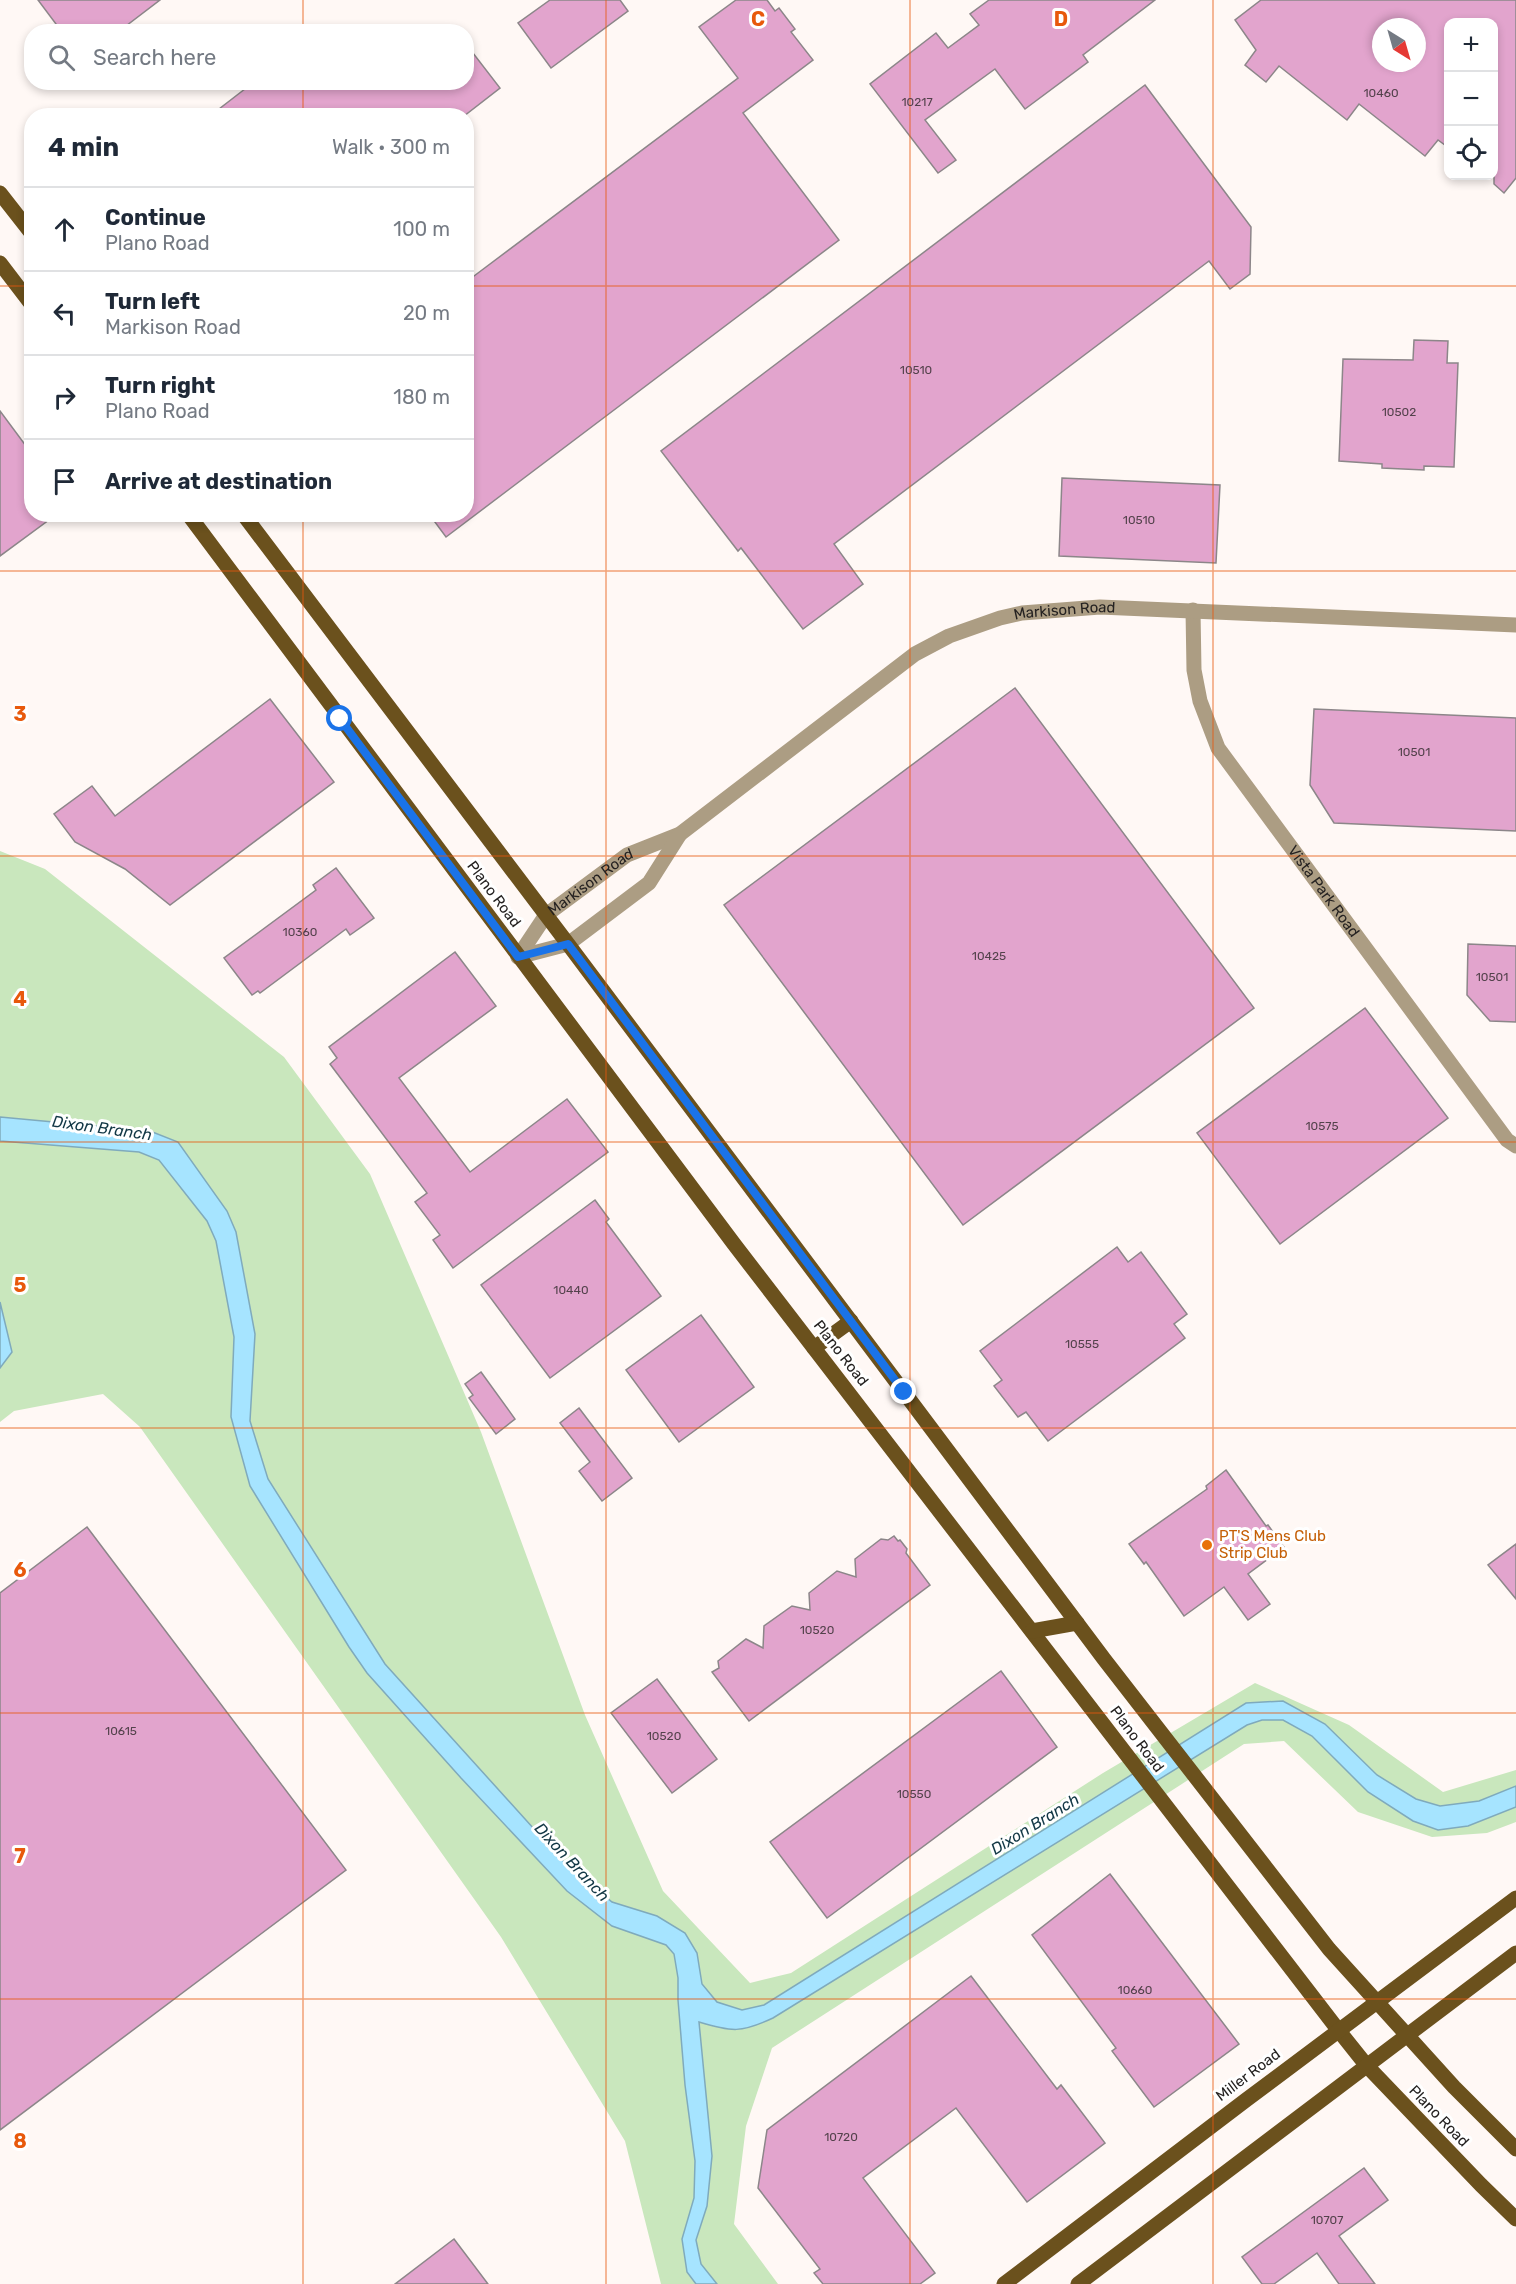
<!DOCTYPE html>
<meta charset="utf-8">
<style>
:root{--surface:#fff;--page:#f2f2f3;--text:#1f2937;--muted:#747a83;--line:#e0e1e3}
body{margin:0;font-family:Rubik,sans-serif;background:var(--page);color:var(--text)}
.controls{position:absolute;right:18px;top:18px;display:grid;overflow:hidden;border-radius:12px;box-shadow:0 3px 9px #0003}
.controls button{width:54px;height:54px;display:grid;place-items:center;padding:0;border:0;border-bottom:2px solid var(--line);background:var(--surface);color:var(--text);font:30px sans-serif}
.compass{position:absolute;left:1372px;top:18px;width:54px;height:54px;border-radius:50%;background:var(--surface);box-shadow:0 3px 9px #0003;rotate:143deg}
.stop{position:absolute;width:18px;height:18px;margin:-14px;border:4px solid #1a73e8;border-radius:50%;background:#fff}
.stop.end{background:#1a73e8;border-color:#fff;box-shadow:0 2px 6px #0008}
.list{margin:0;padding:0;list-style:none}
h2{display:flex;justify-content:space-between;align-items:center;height:78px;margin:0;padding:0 24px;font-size:26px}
h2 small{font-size:20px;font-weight:400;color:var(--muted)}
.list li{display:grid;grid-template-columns:39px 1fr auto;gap:18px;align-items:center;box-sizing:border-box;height:84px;padding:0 24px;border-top:2px solid var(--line)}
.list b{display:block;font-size:22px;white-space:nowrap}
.list p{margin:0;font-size:20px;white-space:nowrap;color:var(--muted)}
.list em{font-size:20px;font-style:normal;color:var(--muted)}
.icon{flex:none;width:33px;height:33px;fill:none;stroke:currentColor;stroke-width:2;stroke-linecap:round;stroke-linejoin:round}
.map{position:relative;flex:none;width:1516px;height:2284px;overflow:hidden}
.search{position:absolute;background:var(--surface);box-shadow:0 3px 9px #0003;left:24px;top:24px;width:450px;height:66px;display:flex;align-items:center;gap:15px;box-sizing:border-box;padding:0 21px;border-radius:24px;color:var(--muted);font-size:22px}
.panel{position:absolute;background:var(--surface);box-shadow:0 3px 9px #0003;left:24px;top:108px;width:450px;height:414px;border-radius:24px}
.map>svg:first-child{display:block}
.green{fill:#c9e7bd}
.water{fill:#a6e4ff;stroke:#7faabc;stroke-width:1.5}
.building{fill:#e2a4cd;stroke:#8c8689;stroke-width:1.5;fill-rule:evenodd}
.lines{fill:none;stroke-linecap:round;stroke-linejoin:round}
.minor{stroke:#ac9d83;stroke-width:15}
.major{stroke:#6b511d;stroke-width:15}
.route{stroke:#1a73e8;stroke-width:8}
.grid{fill:none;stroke:#e8590c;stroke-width:1.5;stroke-opacity:0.55}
.food-dot{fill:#e8710a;stroke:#fff;stroke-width:2}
.labels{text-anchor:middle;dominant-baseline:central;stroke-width:6;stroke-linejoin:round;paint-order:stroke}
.number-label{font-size:12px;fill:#54424c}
.street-label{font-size:15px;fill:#252221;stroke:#fff}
.food-label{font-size:15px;fill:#c56008;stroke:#fff;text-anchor:start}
.water-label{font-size:16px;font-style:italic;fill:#123745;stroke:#fff}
.grid-label{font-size:20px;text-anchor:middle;font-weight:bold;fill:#e8590c;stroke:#fff;stroke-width:6;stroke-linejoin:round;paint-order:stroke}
</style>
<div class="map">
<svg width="1516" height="2284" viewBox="0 0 1516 2284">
<rect width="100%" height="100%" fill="#fff8f5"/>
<!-- green -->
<path class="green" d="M0,851l45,18 239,188 86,117 111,258 104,283 78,176 87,92 41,-10 312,-200 152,-90 94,42 94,67 73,-22v52l-29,11 -55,4 -74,-25 -74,-71 -40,3 -472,304 -26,78 -12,98 44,60h-117l-36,-143 -124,-204 -361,-510 -37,-33 -89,17 -14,11z"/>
<!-- water -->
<g class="water">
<path d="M0,1117l150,14 28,11 49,69 9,21 19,102 -5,87 18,58 117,185 177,196 50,42 45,14 28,17 12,20 5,31 15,18 25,8 22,-5 482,-302 37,-2 42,23 52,51 39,24 24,7 39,-5 37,-15v21l-48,19 -30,4 -25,-9 -45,-29 -56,-56 -29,-16h-21l-15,5 -474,293c-32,15 -41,14 -74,4l13,134 -5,50 -11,34 5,24 16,20h-21l-9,-12 -5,-33 12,-41 1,-37 -10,-76 -7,-85v-22l-4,-24 -8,-9 -54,-19 -45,-35 -106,-113 -94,-105 -18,-26 -99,-161 -19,-69 3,-80 -18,-96 -9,-20 -48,-61 -20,-8 -139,-11z"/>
<path d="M0,1302l12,50 -12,16z"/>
</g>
<!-- building -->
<g class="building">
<path d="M38,0h122l-42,32h-56z"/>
<path d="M550,0h70l8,11 -77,57 -33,-45z"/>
<path d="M736,0h31l8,11 4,-3 16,21 -4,3 22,28 -70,53 96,127 -393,297 -17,-23h37v-232l272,-204 -39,-51z"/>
<path d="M989,0h166l-72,55 5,7 -63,47 -30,-40 -70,51 31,40 -18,13 -68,-89 66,-51 12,15 31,-23 -9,-11z"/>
<path d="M1261,0h255v178l-12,15 -10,-9v-162h-45v126l-11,-8 -13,16 -66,-52 -12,16 -68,-54 -13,16 -21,-17 11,-15 -21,-30zM1381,27h36v36h-36z"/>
<path d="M466,44l34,44 -36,28h-254l44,-34h212z"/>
<path d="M1145,85l106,142 -1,47 -20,15 -21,-28 -375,283 29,40 -60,45 -62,-81 -3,3 -77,-100z"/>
<path d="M1414,340l34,1 -1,22h11l-4,104 -30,-1v4l-42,-2v-4l-43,-3 4,-102 70,1z"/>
<path d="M0,411l32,43v60h25l-57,42z"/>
<path d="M1062,478l158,7 -4,78 -157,-7z"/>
<path d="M1015,688l239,320 -291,217 -239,-320z"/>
<path d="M270,699l64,83 -164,123 -45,-36 -50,-27 -21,-28 38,-28 23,30z"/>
<path d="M1314,709l202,9v113l-182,-8 -24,-38z"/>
<path d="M336,868l38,50 -24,17 -4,-6 -86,64 -2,-2 -6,4 -28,-37 92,-68 -3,-5z"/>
<path d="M1468,944l48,2v76l-26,-1 -23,-26z"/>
<path d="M455,952l41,54 -97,72 71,94 97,-73 41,53 -155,116 -20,-28 7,-5 -25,-33 12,-9 -97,-129 7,-6 -8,-11z"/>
<path d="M1365,1008l83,110 -168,126 -83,-111z"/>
<path d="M595,1200l14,19 -3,3 55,74 -111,82 -69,-93z"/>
<path d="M1117,1247l11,15 13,-10 46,62 -13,10 11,14 -137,103 -22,-29 -8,5 -24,-31 8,-6 -22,-29z"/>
<path d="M701,1315l53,72 -75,55 -53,-72z"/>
<path d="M481,1372l34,47 -19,15 -27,-36 4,-3 -8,-11z"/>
<path d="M579,1408l53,70 -30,23 -23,-30 11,-9 -30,-39z"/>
<path d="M1226,1470l40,56 2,-1 16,22 -36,27 22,30 -22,16 -24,-33 -40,29 -38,-54 -2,2 -15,-20 78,-55 -1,-3z"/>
<path d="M87,1527l259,343 -346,260v-537z"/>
<path d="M894,1536l4,5 2,-1 7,9 -1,4 24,32 -181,136 -37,-49 7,-4 -1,-7 28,-22 17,9 1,-22 28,-20 18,4 -1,-17 28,-22 19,6 -1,-18 26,-20 7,1z"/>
<path d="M1516,1544v55l-28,-34z"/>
<path d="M1001,1671l56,76 -230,171 -57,-76z"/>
<path d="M657,1679l60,80 -45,34 -61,-80z"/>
<path d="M1110,1874l129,170 -85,63 -42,-56 4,-3 -84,-113z"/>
<path d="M971,1976l86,113 4,-4 44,58 -78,59 -71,-94 -93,70 72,95 -15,11h-97l-9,-11 6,-4 -62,-81 9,-58z"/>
<path d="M1364,2168l24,32 -49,36 36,48h-36l-22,-31 -43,31h-12l-20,-27z"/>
<path d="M454,2239l34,45h-93z"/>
</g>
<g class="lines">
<!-- minor -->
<g class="minor">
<path id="s1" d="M1193,610l1,60 6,31 18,47 289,392 9,6"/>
<path id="s2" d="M518,957l28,-42 81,-60 53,-21 235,-180 34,-18 51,-18 22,-5 78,-6 416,18"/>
<path d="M518,957l50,-13 81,-61 31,-49"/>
</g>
<!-- major -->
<g class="major">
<path d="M0,193l32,41"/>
<path d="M0,263l32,42"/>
<path d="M188,514l546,730 605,787 28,35 114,119 35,34"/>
<path d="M243,514l325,430 536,715 225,290 48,53 77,85 62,62"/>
<path d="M814,1348l37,-27"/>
<path d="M1032,1631l45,-8"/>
<path d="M1004,2284l242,-184 270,-202"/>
<path d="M1078,2284l438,-331"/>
</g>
</g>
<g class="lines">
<!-- route -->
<path class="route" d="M340,719l178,238 50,-13 336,448"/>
</g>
<!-- grid -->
<path class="grid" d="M303,0v32M606,0v2284M910,0v2284M1213,0v2284M303,82v34M0,286h32M466,286h1050M303,514v1770M0,571h1516M0,856h1516M0,1142h1516M0,1428h1516M0,1713h1516M0,1999h1516"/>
<!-- markers -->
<circle class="food-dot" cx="1207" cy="1545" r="6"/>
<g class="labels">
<!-- number labels -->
<g class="number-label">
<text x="1381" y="93">10460</text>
<text x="917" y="102">10217</text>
<text x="916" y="370">10510</text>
<text x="1399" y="412">10502</text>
<text x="1139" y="520">10510</text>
<text x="1414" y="752">10501</text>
<text x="300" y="932">10360</text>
<text x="989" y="956">10425</text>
<text x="1492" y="977">10501</text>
<text x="1322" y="1126">10575</text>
<text x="571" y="1290">10440</text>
<text x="1082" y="1344">10555</text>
<text x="817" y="1630">10520</text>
<text x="121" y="1731">10615</text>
<text x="664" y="1736">10520</text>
<text x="914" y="1794">10550</text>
<text x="1135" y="1990">10660</text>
<text x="841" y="2137">10720</text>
<text x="1327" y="2220">10707</text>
</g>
<!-- street labels -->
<g class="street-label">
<text stroke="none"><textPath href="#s2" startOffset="662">Markison Road</textPath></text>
<text stroke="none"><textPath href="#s2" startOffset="106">Markison Road</textPath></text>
<text stroke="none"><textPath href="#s1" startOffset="320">Vista Park Road</textPath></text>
<text transform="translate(494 894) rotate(53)">Plano Road</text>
<text transform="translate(841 1353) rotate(52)">Plano Road</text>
<text transform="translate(1137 1739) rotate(53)">Plano Road</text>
<text transform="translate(1248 2075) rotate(-37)">Miller Road</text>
<text transform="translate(1439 2116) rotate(46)">Plano Road</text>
</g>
<!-- food labels -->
<g class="food-label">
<text x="1219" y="1536">PT'S Mens Club<tspan x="1219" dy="17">Strip Club</tspan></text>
</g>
<!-- water labels -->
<g class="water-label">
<text transform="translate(102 1128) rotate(8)">Dixon Branch</text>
<text transform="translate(1035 1824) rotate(-32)">Dixon Branch</text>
<text transform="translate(572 1862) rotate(47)">Dixon Branch</text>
</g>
</g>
<g class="grid-label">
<text x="758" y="26">C</text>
<text x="1061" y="26">D</text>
<text x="20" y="721">3</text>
<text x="20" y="1006">4</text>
<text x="20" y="1292">5</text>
<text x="20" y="1577">6</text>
<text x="20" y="1863">7</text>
<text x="20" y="2148">8</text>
</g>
</svg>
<div class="controls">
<button>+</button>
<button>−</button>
<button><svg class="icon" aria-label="locate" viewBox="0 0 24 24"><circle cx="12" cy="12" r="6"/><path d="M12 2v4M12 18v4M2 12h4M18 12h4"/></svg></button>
</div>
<svg class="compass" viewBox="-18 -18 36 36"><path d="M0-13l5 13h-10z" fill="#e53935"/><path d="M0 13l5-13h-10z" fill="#747a83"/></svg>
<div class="stop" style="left:340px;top:719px"></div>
<div class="stop end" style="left:904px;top:1392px"></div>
<div class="search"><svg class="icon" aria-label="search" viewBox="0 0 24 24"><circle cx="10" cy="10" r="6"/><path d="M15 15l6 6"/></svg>Search here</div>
<section class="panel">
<h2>4 min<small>Walk · 300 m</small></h2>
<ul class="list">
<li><svg class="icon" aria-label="ahead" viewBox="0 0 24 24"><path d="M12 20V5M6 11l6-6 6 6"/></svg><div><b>Continue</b><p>Plano Road</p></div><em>100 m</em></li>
<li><svg class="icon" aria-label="left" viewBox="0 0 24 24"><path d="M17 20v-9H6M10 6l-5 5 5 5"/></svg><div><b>Turn left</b><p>Markison Road</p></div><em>20 m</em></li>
<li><svg class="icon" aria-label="right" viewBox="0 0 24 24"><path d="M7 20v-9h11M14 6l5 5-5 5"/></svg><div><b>Turn right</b><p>Plano Road</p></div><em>180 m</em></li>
<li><svg class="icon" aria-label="arrive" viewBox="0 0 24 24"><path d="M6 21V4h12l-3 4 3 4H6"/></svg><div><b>Arrive at destination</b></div></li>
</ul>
</section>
</div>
